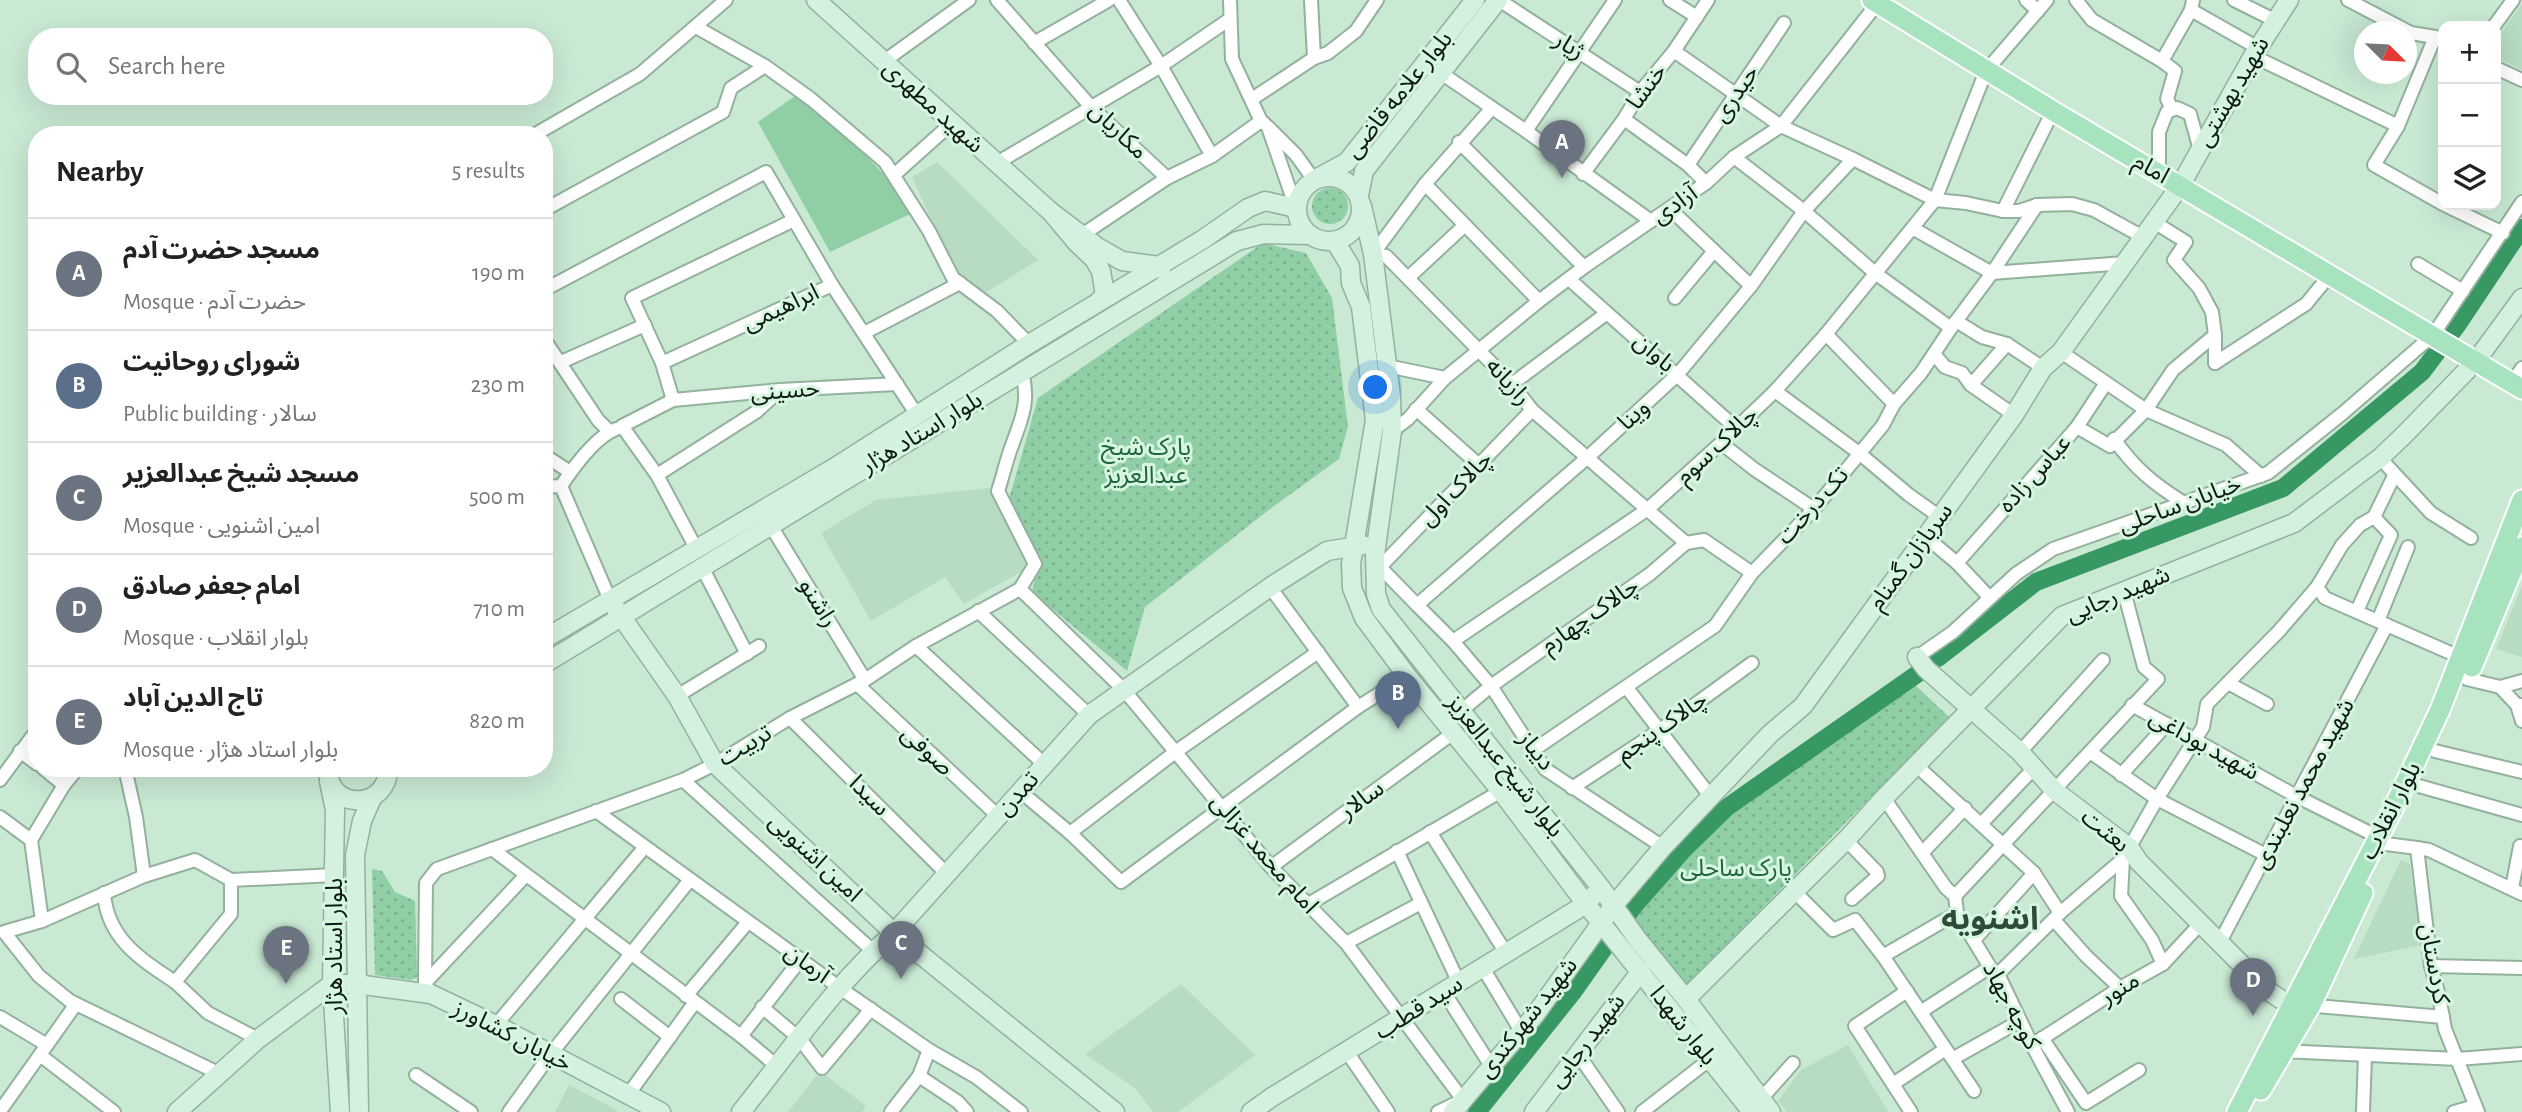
<!DOCTYPE html>
<meta charset="utf-8">
<style>
:root{--surface:#fff;--page:#f6f6f6;--text:#222;--muted:#767676;--line:#e0e0e0;--accent:#8849bf}
body{margin:0;font-family:"Alegreya Sans","Noto Sans Arabic",sans-serif;background:var(--page);color:var(--text)}
.controls{position:absolute;right:21px;top:21px;display:grid;overflow:hidden;border-radius:14px;box-shadow:0 7px 28px #0002}
.controls button{width:63px;height:63px;display:grid;place-items:center;padding:0;border:0;border-bottom:2px solid var(--line);background:var(--surface);color:var(--text);font:35px sans-serif}
.compass{position:absolute;left:2354px;top:21px;width:63px;height:63px;border-radius:50%;background:var(--surface);box-shadow:0 7px 28px #0002;rotate:114deg}
.you{position:absolute;left:1376px;top:388px;width:24px;height:24px;margin:-18px;border:5px solid #fff;border-radius:50%;background:#1a73e8;box-shadow:0 0 0 10px #1a73e833}
.badge{display:grid;place-items:center;width:46px;height:46px;border-radius:50%;background:var(--accent);color:#fff;font-size:23px;font-weight:700}
.pin{position:absolute;translate:-50% -58px;filter:drop-shadow(0 2px 4px #0008)}
.pin::after{content:'';position:absolute;top:37px;width:24px;height:21px;background:inherit;clip-path:polygon(0 0,100% 0,50% 100%)}
.list{margin:0;padding:0;list-style:none}
h2{display:flex;justify-content:space-between;align-items:center;height:91px;margin:0;padding:0 28px;font-size:30px}
h2 small{font-size:23px;font-weight:400;color:var(--muted)}
.list li{display:grid;grid-template-columns:46px 1fr auto;gap:21px;align-items:center;box-sizing:border-box;height:112px;padding:0 28px;border-top:2px solid var(--line)}
.list b{display:block;font-size:26px;white-space:nowrap}
.list p{margin:0;font-size:23px;white-space:nowrap;color:var(--muted)}
.list em{font-size:23px;font-style:normal;color:var(--muted)}
.icon{flex:none;width:38px;height:38px;fill:none;stroke:currentColor;stroke-width:2;stroke-linecap:round;stroke-linejoin:round}
.map{position:relative;flex:none;width:2522px;height:1112px;overflow:hidden}
.search{position:absolute;background:var(--surface);box-shadow:0 7px 28px #0002;left:28px;top:28px;width:525px;height:77px;display:flex;align-items:center;gap:18px;box-sizing:border-box;padding:0 24px;border-radius:28px;color:var(--muted);font-size:26px}
.panel{position:absolute;background:var(--surface);box-shadow:0 7px 28px #0002;left:28px;top:126px;width:525px;height:651px;border-radius:28px}
.map>svg:first-child{display:block}
.built{fill:#b7dcc2}
.grass{fill:url(#grass-dots)}
.garden{fill:#90cea6}
.lines{fill:none;stroke-linecap:round;stroke-linejoin:round}
.river{stroke:#379863;stroke-width:18}
.street-casing{stroke:#93b19d;stroke-width:16}
.secondary-casing{stroke:#93b19d;stroke-width:21}
.primary-casing{stroke:#fff;stroke-width:23}
.street{stroke:#fff;stroke-width:12}
.secondary{stroke:#d4f1df;stroke-width:18}
.primary{stroke:#a8e3bf;stroke-width:19}
.labels{text-anchor:middle;dominant-baseline:central;stroke-width:6;stroke-linejoin:round;paint-order:stroke}
.street-label{font-size:24px;fill:#0e1912;stroke:#d6f6e0}
.park-label{font-size:24px;fill:#1f633e;stroke:#d6f6e0}
.district-label{font-size:32px;font-weight:bold;fill:#2f4a39;stroke:#d6f6e0}
</style>
<div class="map">
<svg width="2522" height="1112" viewBox="0 0 2522 1112">
<defs>
<pattern id="grass-dots" width="8" height="8" patternUnits="userSpaceOnUse" patternTransform="scale(1.75)"><rect width="8" height="8" fill="#90cea6"/><path d="M2 2h.1M6 6h.1" fill="none" stroke="#7bb08e" stroke-width="1.8" stroke-linecap="round"/></pattern>
</defs>
<rect width="100%" height="100%" fill="#c9e9d3"/>
<!-- built -->
<g class="built">
<path d="M2522,4v66l-26,-13v-17z"/>
<path d="M937,162l101,98 -58,36 -23,-21 -45,-98z"/>
<path d="M989,488l46,76 -71,40 -19,-27 -74,44 -50,-88 55,-33z"/>
<path d="M2522,586v71l-26,-8z"/>
<path d="M2401,860l9,4 11,81 -67,14z"/>
<path d="M1181,984l74,71 -77,57h-25l-18,-24 -50,-34z"/>
<path d="M1848,1045l40,67h-101l-9,-11 23,-31z"/>
<path d="M820,1071l46,35 -4,6h-74z"/>
<path d="M569,1085l44,23 6,4h-64z"/>
</g>
<!-- grass -->
<g class="grass">
<circle cx="1330" cy="206" r="18"/>
<path d="M1263,243l43,10 26,45 16,129 -9,32 -69,50 -125,98 -18,64 -95,-79 7,-31 -32,-55 31,-108z"/>
<path d="M1914,684l35,33 -265,271 -40,-51 -10,-21 69,-78 37,-33z"/>
<path d="M372,869l10,2 13,21 20,9 2,76 -6,3 -36,-5z"/>
</g>
<!-- garden -->
<path class="garden" d="M795,96l64,52 30,32 23,33 -82,39 -72,-130z"/>
<g class="lines">
<!-- river -->
<g class="river">
<path d="M1938,658l98,-76 247,-94 139,-116 36,-48 64,-96"/>
<path d="M1477,1112l96,-120 60,-85 50,-57 43,-42 204,-143"/>
</g>
<!-- street casing -->
<g class="street-casing">
<g id="street">
<path d="M997,0l95,108 75,70 45,-22 49,-35"/>
<path d="M1119,0l42,66 51,90"/>
<path d="M1230,0l2,59 29,62 4,3"/>
<path d="M1311,0l3,58"/>
<path d="M1499,0l141,92"/>
<path d="M1670,0l27,17"/>
<path d="M2026,0l12,11"/>
<path d="M2076,0l16,20 70,41 29,-51"/>
<path d="M2193,0l-2,10 67,38"/>
<path d="M2234,0l40,20"/>
<path d="M2348,0l63,33 24,4 8,4"/>
<path d="M2494,26l19,-26"/>
<path d="M696,27l69,39 46,33 74,63 44,69 24,47 44,33 32,33"/>
<path d="M2435,37l-37,89 -24,39 69,39"/>
<path d="M1034,43l75,-43"/>
<path d="M1674,51l107,75 72,33 82,41 31,3 37,8h16l18,-6 35,-1 22,6 49,27"/>
<path d="M2253,56l145,70"/>
<path d="M2162,61l13,10 -8,28 5,10"/>
<path d="M883,62l86,-62"/>
<path d="M2496,68l26,12"/>
<path d="M1441,73l85,58 125,90"/>
<path d="M1252,99l62,-41 14,-5 28,-22 21,-31"/>
<path d="M1492,108l-67,76 -52,70 13,2 126,128 20,26 154,133 18,-3 48,33"/>
<path d="M1624,119l64,46 18,18"/>
<path d="M1526,131l89,-131"/>
<path d="M534,135l106,-61 86,-74"/>
<path d="M1459,142l125,125"/>
<path d="M1734,157l70,54 71,62 76,55"/>
<path d="M997,163l164,-97 69,-47"/>
<path d="M1688,165l96,-142"/>
<path d="M1583,174l41,-55 16,-27 34,-41 34,-51"/>
<path d="M2159,174v-42l8,-20 10,-4 13,6 10,36"/>
<path d="M894,175l58,-52"/>
<path d="M1425,184l114,117"/>
<path d="M2445,205l58,28"/>
<path d="M1296,208l-28,-81 28,28 18,25"/>
<path d="M1670,209l81,77"/>
<path d="M544,210l179,-98 8,-24 34,-22"/>
<path d="M2003,211l50,-100"/>
<path d="M2154,222l32,20 -12,18 25,28 13,24 3,23"/>
<path d="M1914,229l78,44 133,-10"/>
<path d="M1082,235l85,-57"/>
<path d="M2418,264l45,27"/>
<path d="M1409,277l56,-52"/>
<path d="M1569,279l168,150"/>
<path d="M544,290l222,-118 66,113 85,130"/>
<path d="M1675,298l39,-47"/>
<path d="M1956,321l26,16 25,7 36,24"/>
<path d="M864,333l96,-50"/>
<path d="M1826,334l68,70"/>
<path d="M544,339l54,81 11,11"/>
<path d="M2061,352l85,58 27,-40 42,-35v28"/>
<path d="M1934,354l11,13 17,6 9,12 43,30"/>
<path d="M561,362l84,-37"/>
<path d="M662,363l170,-78"/>
<path d="M2215,363l91,-59 23,-28"/>
<path d="M1387,366l58,12"/>
<path d="M2512,383l10,-15"/>
<path d="M1512,384l95,-71"/>
<path d="M1971,385l36,-41"/>
<path d="M1775,391l84,62 50,42 31,22"/>
<path d="M673,400l107,-10 117,-6"/>
<path d="M1416,409l63,56"/>
<path d="M2077,427l29,-44"/>
<path d="M1392,431l16,-12 37,-41 94,-77 45,-34 122,-84 28,-26 47,-31 99,-126"/>
<path d="M2114,439c21,30 40,45 70,64"/>
<path d="M1721,443l33,26 60,40"/>
<path d="M544,455l26,17"/>
<path d="M2380,458l51,55 40,25"/>
<path d="M657,475l99,-63 24,-22"/>
<path d="M561,486l49,114"/>
<path d="M544,487l17,-1c12,-18 34,-49 55,-57"/>
<path d="M2374,517l20,-41"/>
<path d="M771,526l94,154"/>
<path d="M1926,537l31,26 32,34"/>
<path d="M1686,543l-36,31 -159,112 -38,-45 -36,-36 171,-148 90,-83 73,-88 53,-75 49,-52"/>
<path d="M697,550l-40,-75 -35,-49 51,-26 -11,-37 -30,-65 162,-78"/>
<path d="M1376,563l41,42"/>
<path d="M1957,563l120,-136 33,19 36,-36 80,35 35,31"/>
<path d="M1380,567l152,-157"/>
<path d="M703,569l44,85"/>
<path d="M1270,587l88,120"/>
<path d="M2317,587l8,11 137,60"/>
<path d="M1020,589l104,101 147,177 75,76 117,157 -25,12"/>
<path d="M1020,589l15,-25 -37,-73c4,-12 7,-25 11,-37 10,-31 22,-48 13,-82"/>
<path d="M978,611l111,104"/>
<path d="M2378,621l30,-74"/>
<path d="M1453,641l195,-132 73,-66 54,-52 51,-57 109,-134 51,-129 61,-71"/>
<path d="M916,646l129,119"/>
<path d="M1917,657l36,-25 63,-58 37,-25 215,-76 75,-60 90,-78 89,-133"/>
<path d="M2467,679l33,8 17,18h5"/>
<path d="M2228,683l39,21"/>
<path d="M857,684l141,132"/>
<path d="M2500,687l22,-6"/>
<path d="M1627,688l84,109"/>
<path d="M677,696l82,-50"/>
<path d="M2132,705l164,91 82,41"/>
<path d="M2517,705l5,16"/>
<path d="M1461,711l30,-25 54,83 118,78"/>
<path d="M790,718l157,156"/>
<path d="M20,751l17,13"/>
<path d="M1532,751l183,-125 37,-53 62,-64 69,-84 11,-21 27,-31 30,-45 41,-55 45,-68"/>
<path d="M2435,751l87,21"/>
<path d="M2020,752l83,-92"/>
<path d="M2090,752l67,47 109,56"/>
<path d="M1916,765l118,108 26,40"/>
<path d="M43,768l21,17"/>
<path d="M125,768l11,49 8,59"/>
<path d="M2121,775l46,-51"/>
<path d="M0,780l37,-50"/>
<path d="M683,780l190,171"/>
<path d="M2419,786l103,29"/>
<path d="M1572,788l88,-58 92,-67"/>
<path d="M1021,792l49,41 51,49 237,-175 49,-31"/>
<path d="M1884,798l62,90 9,8 2,17 33,54 8,7 34,71 36,67"/>
<path d="M596,811l244,177 89,62 47,27 45,35"/>
<path d="M0,817l31,23 11,81"/>
<path d="M1982,823l52,-55"/>
<path d="M1430,832l76,121"/>
<path d="M1070,833l104,-80 144,-101"/>
<path d="M31,840l33,-55 14,-17"/>
<path d="M1846,840l31,32 1,4 -26,23"/>
<path d="M2386,844l31,4 14,118 8,30 6,33 33,83"/>
<path d="M2417,848l12,2 93,44"/>
<path d="M492,849l249,187 37,31"/>
<path d="M1397,851l62,132"/>
<path d="M1922,853l43,-45"/>
<path d="M2123,859l-2,37 31,44 11,24"/>
<path d="M1271,867l182,-134"/>
<path d="M231,880v34l-56,68 33,31 50,26"/>
<path d="M2512,888l8,-42"/>
<path d="M1793,890l40,40 22,-10 28,36 91,135"/>
<path d="M104,893c3,45 36,66 71,89"/>
<path d="M1955,896l203,-217 -14,-12 -20,-76"/>
<path d="M1307,905l194,-114"/>
<path d="M2054,920l32,36 34,32"/>
<path d="M1975,939l59,-66"/>
<path d="M2220,942l167,-317"/>
<path d="M1346,943l75,-40"/>
<path d="M1883,956l74,-43"/>
<path d="M2431,966l91,2"/>
<path d="M1483,968l38,63"/>
<path d="M1998,974l62,-61 63,-54 34,-60 46,-72 4,-23 72,-73 38,-44 25,-42 18,-20 14,-8 17,18 -34,76"/>
<path d="M425,983l101,-108"/>
<path d="M1907,991l-52,35 56,86"/>
<path d="M1444,992l47,74"/>
<path d="M431,994l-6,-11 1,-100 11,-14 246,-89 32,-16 75,-46 75,-38 51,-34 104,-57"/>
<path d="M686,996l62,-74"/>
<path d="M621,999l49,38"/>
<path d="M2305,1005l138,12"/>
<path d="M762,1007l38,32 22,29 49,-59"/>
<path d="M1922,1011l68,-44"/>
<path d="M0,1017l47,28"/>
<path d="M496,1025l148,-177"/>
<path d="M741,1036l60,-77"/>
<path d="M2042,1038l44,65 53,-33"/>
<path d="M2032,1045l88,-57 43,-24 38,-41"/>
<path d="M2283,1051l175,8 64,-5"/>
<path d="M1347,1052l41,60"/>
<path d="M1578,1054l40,58"/>
<path d="M40,1055l74,57"/>
<path d="M1954,1058l66,-37"/>
<path d="M218,1073l-148,-72 -31,-25 -35,-44 38,-11 102,-45 51,-16 36,20 104,-5"/>
<path d="M416,1075l55,37"/>
<path d="M919,1076l39,26 9,10"/>
<path d="M1893,1084l51,-34"/>
<path d="M628,1095l67,-93"/>
<path d="M1757,1105l4,-6 32,-36"/>
<path d="M0,1111l76,-107"/>
<path d="M509,1112l41,-57 139,-174"/>
<path d="M891,1112l28,-36 10,-26"/>
<path d="M1642,1112l67,-52"/>
<path d="M2363,1112l2,-57"/>
<path d="M2454,1112l21,-6"/>
</g>
</g>
<!-- secondary casing -->
<g class="secondary-casing">
<g id="secondary">
<path d="M816,0l235,212"/>
<circle cx="1329" cy="209" r="32"/>
<path d="M1314,180l33,-18 128,-162"/>
<path d="M1359,195l5,-24 134,-171"/>
<path d="M1362,206l11,48 18,142 1,35 -17,124 1,39 5,15 220,279 37,52 48,59 85,113"/>
<path d="M1335,241l15,25 1,17 10,24 14,113 -24,144 1,24 12,30 43,58 94,115 85,113 166,208"/>
<path d="M1099,301l6,-6 -4,-24 -7,-12 -17,-16 -26,-31 45,34 26,15 37,5 2,3"/>
<path d="M616,609l61,87 38,68 179,169 221,179"/>
<path d="M544,639l288,-170 197,-125 173,-104 46,-32 17,-7 31,7"/>
<path d="M1917,657l9,12 94,83 35,39 74,56 10,15 128,128 24,16"/>
<path d="M544,664l693,-423 27,-7 46,1"/>
<path d="M328,768c-1,44 61,42 60,0"/>
<path d="M329,781l6,29 -3,174 8,128"/>
<path d="M1686,999l160,-159 38,-42 178,-182 232,-93 86,-65 24,-23 72,-74 46,-63"/>
<path d="M177,1112l81,-73 74,-55h24l75,10 65,31 165,87"/>
<path d="M359,1112l-4,-257 7,-34 10,-23"/>
<path d="M741,1112c49,-61 94,-128 153,-179l195,-218 181,-128 57,-36 36,-6"/>
<path d="M1251,1112l21,-15 314,-193 8,-9"/>
<path d="M1453,1112l82,-97 79,-110 49,-58 107,-113 33,-28 211,-291 29,-47 18,-16 119,-166 73,-130 36,-56"/>
<path d="M1534,1112l107,-141"/>
</g>
</g>
<!-- primary casing -->
<g class="primary-casing">
<g id="primary">
<path d="M1872,0l181,111 469,278"/>
<path d="M2472,667l50,-120"/>
<path d="M2261,1090l50,-85 52,-112"/>
<path d="M2237,1112l156,-303 47,-99 82,-210"/>
</g>
</g>
<!-- street -->
<use href="#street" class="street"/>
<!-- secondary -->
<use href="#secondary" class="secondary"/>
<!-- primary -->
<use href="#primary" class="primary"/>
</g>
<g class="labels">
<!-- street labels -->
<g class="street-label">
<text transform="translate(1569 46) rotate(33)">ژیار</text>
<text transform="translate(1647 87) rotate(-54)">خنشا</text>
<text transform="translate(2233 92) rotate(-60)">شهید بهشتی</text>
<text transform="translate(1736 94) rotate(-56)">حیدری</text>
<text transform="translate(1399 95) rotate(-51)">بلوار علامه قاضی</text>
<text transform="translate(933 107) rotate(42)">شهید مطهری</text>
<text transform="translate(1118 131) rotate(44)">مکاریان</text>
<text transform="translate(2151 169) rotate(30)">امام</text>
<text transform="translate(1675 205) rotate(-35)">آزادی</text>
<text transform="translate(781 308) rotate(-25)">ابراهیمی</text>
<text transform="translate(1654 353) rotate(41)">باوان</text>
<text transform="translate(1508 382) rotate(48)">رازیانه</text>
<text transform="translate(785 391) rotate(-4)">حسینی</text>
<text transform="translate(1634 415) rotate(-43)">وینا</text>
<text transform="translate(922 433) rotate(-31)">بلوار استاد هژار</text>
<text transform="translate(1717 446) rotate(-43)">چالاک سوم</text>
<text transform="translate(2035 474) rotate(-48)">عباس زاده</text>
<text transform="translate(1456 489) rotate(-46)">چالاک اول</text>
<text transform="translate(2180 505) rotate(-20)">خیابان ساحلی</text>
<text transform="translate(1813 506) rotate(-48)">تک درخت</text>
<text transform="translate(1911 557) rotate(-54)">سربازان گمنام</text>
<text transform="translate(2118 595) rotate(-23)">شهید رجایی</text>
<text transform="translate(818 603) rotate(59)">راشنو</text>
<text transform="translate(1590 616) rotate(-35)">چالاک چهارم</text>
<text transform="translate(1662 727) rotate(-35)">چالاک پنجم</text>
<text transform="translate(2204 745) rotate(29)">شهید بوداغی</text>
<text transform="translate(745 746) rotate(-31)">تربیت</text>
<text transform="translate(927 751) rotate(43)">صوفی</text>
<text transform="translate(1536 751) rotate(52)">دیباز</text>
<text transform="translate(1505 766) rotate(52)">بلوار شیخ عبدالعزیز</text>
<text transform="translate(2304 784) rotate(-62)">شهید محمد نعلبندی</text>
<text transform="translate(1018 794) rotate(-48)">تمدن</text>
<text transform="translate(869 796) rotate(45)">سیدا</text>
<text transform="translate(1362 800) rotate(-36)">سالار</text>
<text transform="translate(2391 811) rotate(-63)">بلوار انقلاب</text>
<text transform="translate(2105 831) rotate(39)">بعثت</text>
<text transform="translate(1264 854) rotate(49)">امام محمد غزالی</text>
<text transform="translate(815 858) rotate(43)">امین اشنویی</text>
<text transform="translate(335 946) rotate(-90)">بلوار استاد هژار</text>
<text transform="translate(807 964) rotate(36)">آرمان</text>
<text transform="translate(2434 964) rotate(80)">کردستان</text>
<text transform="translate(2120 989) rotate(-32)">منور</text>
<text transform="translate(2011 1006) rotate(62)">کوچه جهاد</text>
<text transform="translate(1419 1008) rotate(-32)">سید قطب</text>
<text transform="translate(1528 1018) rotate(-52)">شهید شهرکندی</text>
<text transform="translate(1683 1026) rotate(52)">بلوار شهدا</text>
<text transform="translate(512 1036) rotate(27)">خیابان کشاورز</text>
<text transform="translate(1587 1041) rotate(-53)">شهید رجایی</text>
</g>
<!-- park labels -->
<g class="park-label">
<text x="1146" y="448">پارک شیخ<tspan x="1146" dy="28">عبدالعزیز</tspan></text>
<text x="1736" y="869">پارک ساحلی</text>
</g>
<!-- district labels -->
<g class="district-label">
<text x="1990" y="919">اشنویه</text>
</g>
</g>
</svg>
<div class="controls">
<button>+</button>
<button>−</button>
<button><svg class="icon" aria-label="layers" viewBox="0 0 24 24"><path d="M12 4l9 5-9 5-9-5zM3 14l9 5 9-5"/></svg></button>
</div>
<svg class="compass" viewBox="-18 -18 36 36"><path d="M0-13l5 13h-10z" fill="#e53935"/><path d="M0 13l5-13h-10z" fill="#767676"/></svg>
<div class="you"></div>
<div class="pin badge" style="left:1562px;top:178px;background:#6b7280">A</div>
<div class="pin badge" style="left:1398px;top:729px;background:#5c6f8a">B</div>
<div class="pin badge" style="left:901px;top:979px;background:#6b7280">C</div>
<div class="pin badge" style="left:2253px;top:1016px;background:#6b7280">D</div>
<div class="pin badge" style="left:286px;top:984px;background:#6b7280">E</div>
<div class="search"><svg class="icon" aria-label="search" viewBox="0 0 24 24"><circle cx="10" cy="10" r="6"/><path d="M15 15l6 6"/></svg>Search here</div>
<section class="panel">
<h2>Nearby<small>5 results</small></h2>
<ul class="list">
<li><span class="badge" style="background:#6b7280">A</span><div><b>مسجد حضرت آدم</b><p>Mosque · حضرت آدم</p></div><em>190 m</em></li>
<li><span class="badge" style="background:#5c6f8a">B</span><div><b>شورای روحانیت</b><p>Public building · سالار</p></div><em>230 m</em></li>
<li><span class="badge" style="background:#6b7280">C</span><div><b>مسجد شیخ عبدالعزیر</b><p>Mosque · امین اشنویی</p></div><em>500 m</em></li>
<li><span class="badge" style="background:#6b7280">D</span><div><b>امام جعفر صادق</b><p>Mosque · بلوار انقلاب</p></div><em>710 m</em></li>
<li><span class="badge" style="background:#6b7280">E</span><div><b>تاج الدین آباد</b><p>Mosque · بلوار استاد هژار</p></div><em>820 m</em></li>
</ul>
</section>
</div>
